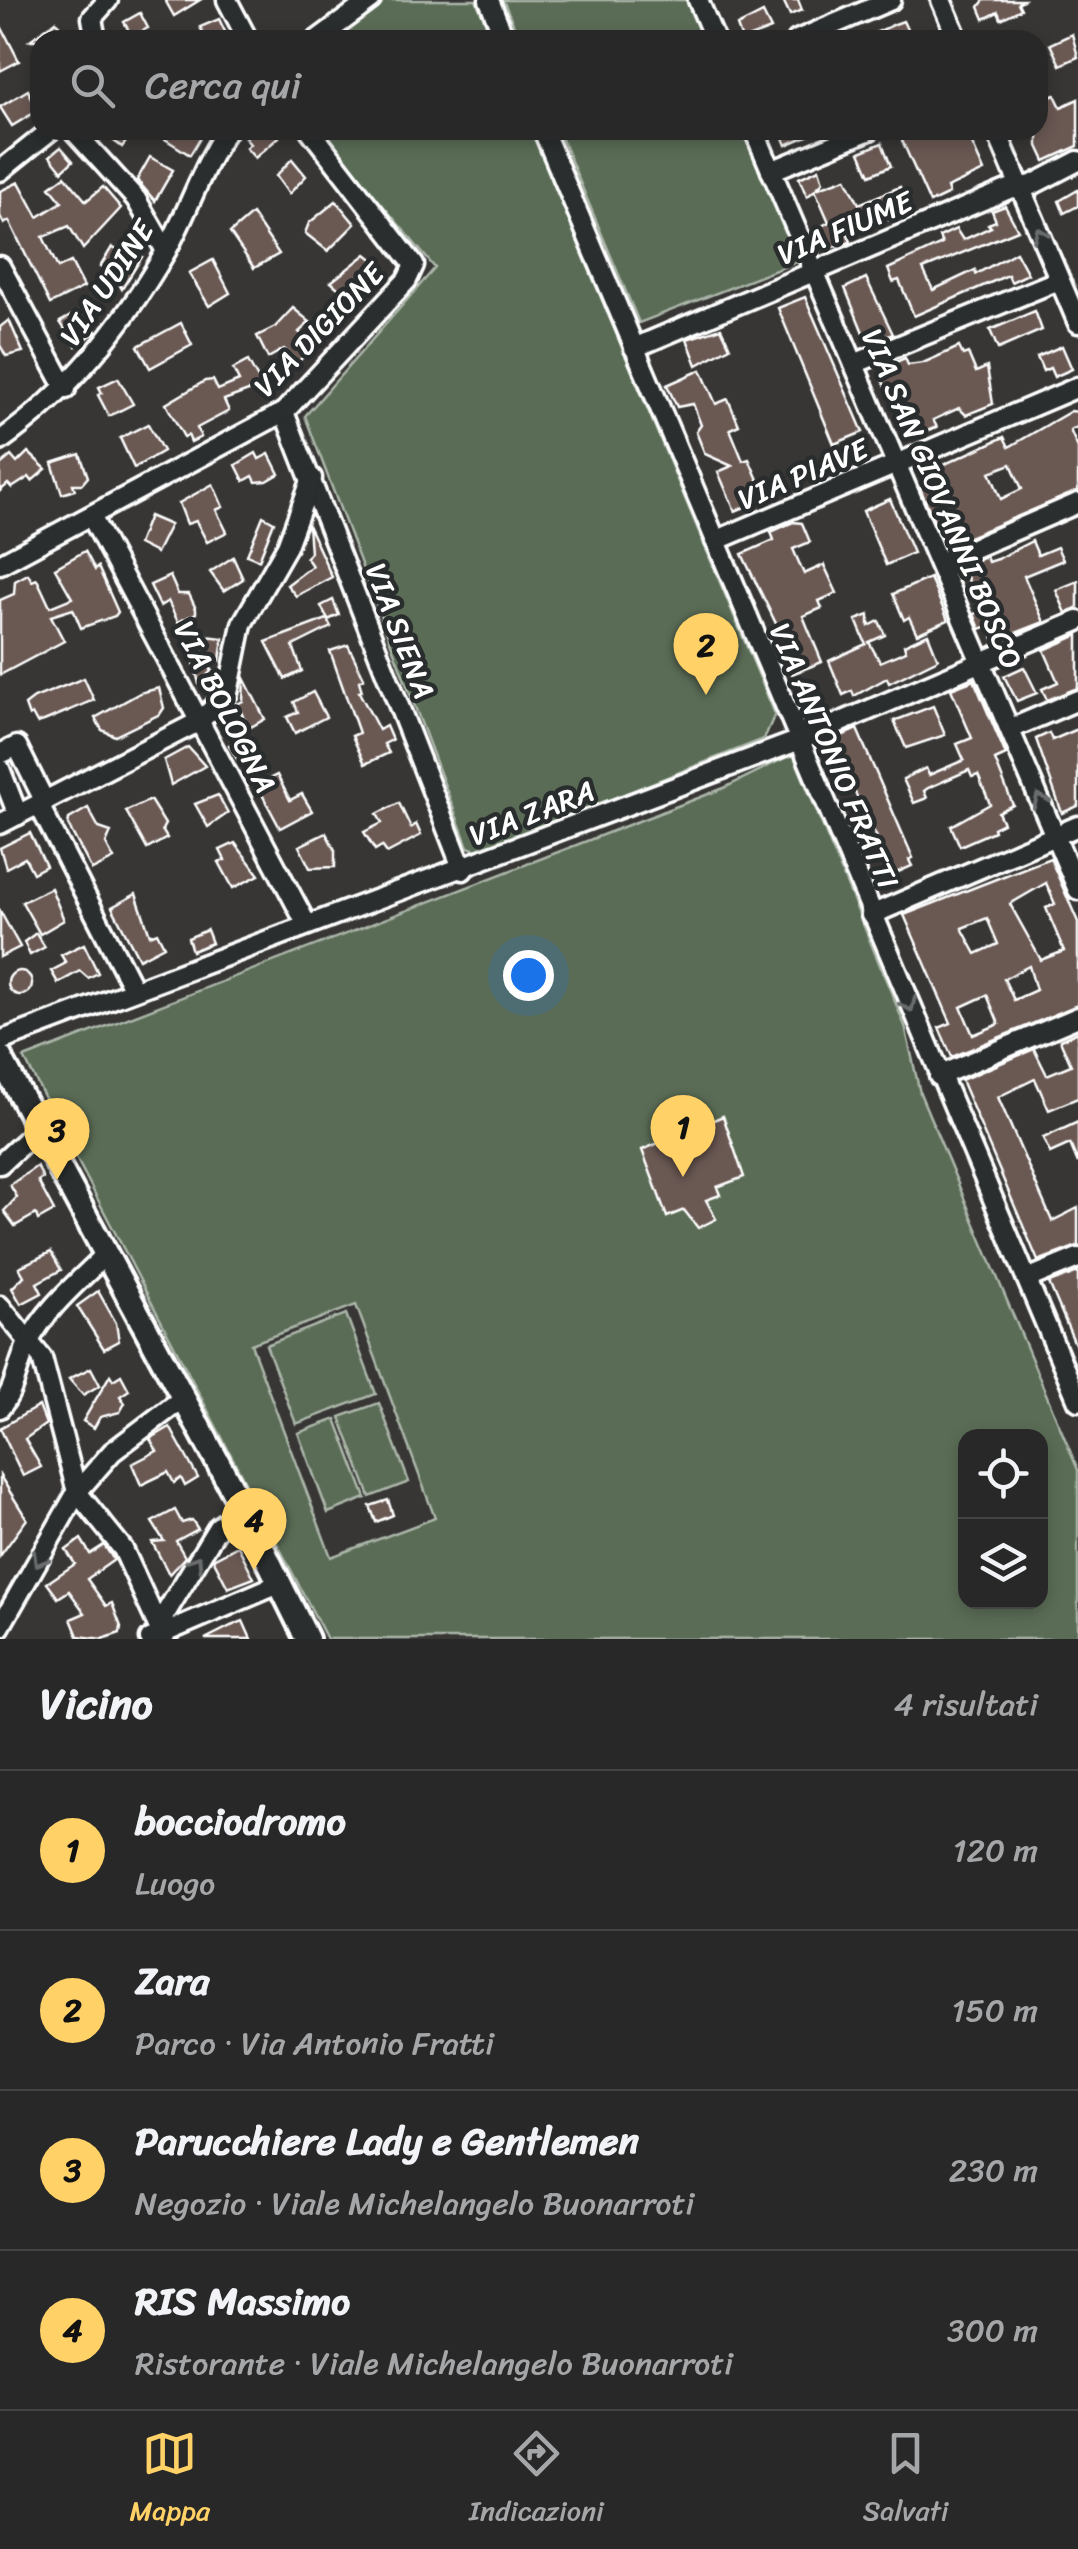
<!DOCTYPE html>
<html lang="it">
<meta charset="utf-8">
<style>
:root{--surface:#292828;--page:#313030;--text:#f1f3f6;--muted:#a5a6a8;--line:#454445;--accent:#ffd166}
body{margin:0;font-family:Sriracha,sans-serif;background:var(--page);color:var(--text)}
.controls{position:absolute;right:30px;bottom:30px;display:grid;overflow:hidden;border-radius:20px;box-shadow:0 5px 15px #0003}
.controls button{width:90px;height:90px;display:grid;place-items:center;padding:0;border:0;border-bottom:2px solid var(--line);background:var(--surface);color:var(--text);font:50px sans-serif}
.you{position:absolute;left:528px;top:975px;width:35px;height:35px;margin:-25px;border:8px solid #fff;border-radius:50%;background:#1a73e8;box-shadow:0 0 0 15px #1a73e833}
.badge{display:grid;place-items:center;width:65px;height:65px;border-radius:50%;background:var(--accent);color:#111;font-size:32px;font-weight:700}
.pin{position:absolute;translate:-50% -82px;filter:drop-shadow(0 2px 5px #0008)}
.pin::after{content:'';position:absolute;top:52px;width:35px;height:30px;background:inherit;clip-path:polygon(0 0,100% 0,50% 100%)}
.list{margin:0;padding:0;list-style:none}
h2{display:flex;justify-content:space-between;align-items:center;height:130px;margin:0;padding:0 40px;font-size:42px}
h2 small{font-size:32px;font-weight:400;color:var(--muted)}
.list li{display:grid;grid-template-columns:65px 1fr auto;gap:30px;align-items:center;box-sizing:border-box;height:160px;padding:0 40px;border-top:2px solid var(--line)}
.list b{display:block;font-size:38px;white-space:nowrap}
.list p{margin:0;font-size:32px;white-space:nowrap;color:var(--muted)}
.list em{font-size:32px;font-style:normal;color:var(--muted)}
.icon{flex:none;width:55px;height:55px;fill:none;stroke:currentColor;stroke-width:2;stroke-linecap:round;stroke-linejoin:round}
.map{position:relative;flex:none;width:1078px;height:1639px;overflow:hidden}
.search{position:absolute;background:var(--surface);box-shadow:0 5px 15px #0003;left:30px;right:30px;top:30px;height:110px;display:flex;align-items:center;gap:25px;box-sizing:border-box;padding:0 35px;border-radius:30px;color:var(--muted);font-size:38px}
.sheet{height:770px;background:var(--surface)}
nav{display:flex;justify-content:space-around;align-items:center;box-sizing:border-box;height:140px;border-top:2px solid var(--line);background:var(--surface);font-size:28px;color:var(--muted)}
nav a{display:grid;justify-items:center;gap:5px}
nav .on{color:var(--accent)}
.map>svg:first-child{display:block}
.green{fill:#5a6c56;stroke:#acb6aa;stroke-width:2.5;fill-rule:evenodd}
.building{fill:#6a5953;stroke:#fff;stroke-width:2.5;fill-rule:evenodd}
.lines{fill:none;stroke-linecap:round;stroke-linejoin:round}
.street-casing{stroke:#fff;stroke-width:25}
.secondary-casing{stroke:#fff;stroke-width:30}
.street{stroke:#2a2d2e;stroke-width:18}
.secondary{stroke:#2a2d2e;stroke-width:22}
.oneway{stroke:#6a6c6d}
.labels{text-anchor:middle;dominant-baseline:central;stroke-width:9;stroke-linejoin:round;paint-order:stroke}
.street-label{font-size:30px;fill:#fff;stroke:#2a2d2e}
</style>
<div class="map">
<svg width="1078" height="1639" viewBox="0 0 1078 1639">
<rect width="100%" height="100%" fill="#373635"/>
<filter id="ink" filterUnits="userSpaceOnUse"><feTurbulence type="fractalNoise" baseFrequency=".01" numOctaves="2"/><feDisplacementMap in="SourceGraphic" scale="20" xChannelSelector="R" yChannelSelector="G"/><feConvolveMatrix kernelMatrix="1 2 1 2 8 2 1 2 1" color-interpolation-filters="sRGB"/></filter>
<g filter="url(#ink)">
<!-- green -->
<g class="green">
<path d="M384,0h92l17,40h-163z"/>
<path d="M503,0h187l17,40h-187z"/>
<path d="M320,130h211l244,584 -11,25 -285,112 -11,-4 -163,-431 130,-148z"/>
<path d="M558,130h188l56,130 -163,63z"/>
<path d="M793,754l112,272 15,67 158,377v169h-751l-303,-581 700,-270zM356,1305l79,213 -104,39 -80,-213zM966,1436h74v166h-74z"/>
<path d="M346,1314l30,80 -80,30 -30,-79z"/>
<path d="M379,1403l30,79 -39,15 -30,-80z"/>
<path d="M336,1419l30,79 -38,15 -30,-80z"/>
</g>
<!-- building -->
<g class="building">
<path d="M165,0h35l-26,16z"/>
<path d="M783,0h15l4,10 -12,5z"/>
<path d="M984,0h39l-5,3 3,6 -20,10 -3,-7 -14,7 -5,-12z"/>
<path d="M140,13l8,15 -16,8 -8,-14z"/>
<path d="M763,13l8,16 -29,11 -5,-14z"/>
<path d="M219,19l10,21h-22l-7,-13z"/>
<path d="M56,21l8,12 -10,7h-24z"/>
<path d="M903,21l9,19h-52l35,-16z"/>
<path d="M0,24l19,37 -19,10z"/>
<path d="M1072,34l6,23 -18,8 -10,-21z"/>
<path d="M28,90l9,21 -25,15 -12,-19z"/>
<path d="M1055,95l6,12 17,-8v47l-33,15 -7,-15v-44z"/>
<path d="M99,130h36l-13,17z"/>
<path d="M151,130h43l8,5 -12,20z"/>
<path d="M254,130h19l6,7 -24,21 -9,-10 4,-4 -5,-6z"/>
<path d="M780,130h41l-35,15z"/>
<path d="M915,130h51l18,41 -37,17 2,6 -19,9 -30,-67z"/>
<path d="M882,143l9,23 -21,9 -10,-23z"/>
<path d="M61,147l12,14 -11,10 -12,-15z"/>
<path d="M150,157l23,13 -18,31 -18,-21z"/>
<path d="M292,159l14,17 -17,18 -13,-18z"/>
<path d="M819,169l4,13 -7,7 30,-11 13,26 41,-17 10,24 -21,9 -7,-8 -37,15 6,15 -22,6 -9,-21 9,-5 -14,-32 -8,7 -8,-19z"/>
<path d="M65,176l21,25 17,-14 18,21 -38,41 -14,-23 -26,11 15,31 13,-6 13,25 -34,17 -41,-83 -5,3 -4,-8v-25l19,-9 19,35 24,-15 -12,-15z"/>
<path d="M1078,190v16l-14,7 -5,-12z"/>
<path d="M336,201l19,23 -27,27 -23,-18 4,-10z"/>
<path d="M1005,206l13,24 -95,39 10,21 42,-20 1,4 40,-22 12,22 -17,8 -3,-7 -94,41 -15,-36 -6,2 -5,-13 54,-25 -3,-7 17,-8 7,11 28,-13 -3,-3 8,-3 -4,-10z"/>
<path d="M252,214l27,40 -25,14 -24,-35z"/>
<path d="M112,247l9,6 4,-6 17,10 -20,32 -9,-16 -13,-6z"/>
<path d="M366,254l17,13 -30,34 -22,-19z"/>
<path d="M213,260l17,33 -21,13 -20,-33z"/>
<path d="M866,278l27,56 -14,6 -3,-5 -10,5 -21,-52z"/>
<path d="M805,297l58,135 -29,12 -56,-136z"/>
<path d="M293,308l17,14 -11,10 15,14 -16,16 -14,-13 -16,9 -11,-22 18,-9z"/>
<path d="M82,310l14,22 -20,14 -16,-24z"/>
<path d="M1035,311l7,19 -44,19 -8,-19z"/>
<path d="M9,320l14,32 -17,4 -6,-11v-18z"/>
<path d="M181,323l11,22 -42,23 -12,-22z"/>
<path d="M721,328l9,19 -33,18 -10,-26z"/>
<path d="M1062,346l10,23 -18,8 -4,-9 -7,3 -6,-14z"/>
<path d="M959,347l4,8 5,-2 8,19 11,-5 6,37 -27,11 -7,-7 -26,12 4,7 -25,10 -32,-61 5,-2 -3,-6 23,-10 3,7 15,-2z"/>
<path d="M248,361l14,25 -38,14 5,11 -32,17 4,9 -10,5 -3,-7 -4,2 -18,-33 39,-23 8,-1 5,10 21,-9 -6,-12z"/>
<path d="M701,370l15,34 12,-5 11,26 -9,4 13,32 6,-2 17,39 -31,13 -17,-39 14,-6 -27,-12 -9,-22 5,-7 -8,-21 -16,3 -10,-22z"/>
<path d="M118,378l15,26 -24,12 -11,-21 4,-2 -3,-6z"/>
<path d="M1071,411l7,1v15l-8,3 8,18v43l-133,56 -25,-59 8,-3 -5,-11 81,-37 5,10zM1011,464l11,25 -21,10 -11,-27z"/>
<path d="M148,424l15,27 -29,17 -14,-30z"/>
<path d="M28,452l18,17 -14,12 -3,-4 -17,11 -4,-4 -8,7v-26l11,-9 6,7z"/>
<path d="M256,453l3,6 10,-5 10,20 -12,7 -11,1 -3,-6 -9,5 -8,-16z"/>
<path d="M80,454l8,23 -6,7h-9l2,6 -13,4 -10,-31z"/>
<path d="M213,484l10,23 -7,3 11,22 -20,10 -11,-21 -9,3 -8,-21z"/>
<path d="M890,499l23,54 -27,12 -23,-54z"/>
<path d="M149,516l21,9 -14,28 -18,-9z"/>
<path d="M263,516l11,6 -15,38 -12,-5z"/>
<path d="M793,522l9,1 8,19 -17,7 11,25 20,-9 13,28 -18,8 3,7 -19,8 19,46 -30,12 -16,-35 6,-3 -40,-82 32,-14 -3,-8z"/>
<path d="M308,525l24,52 -36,19 -9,-11 25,-19 -6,-9 4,-4z"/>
<path d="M1032,541l6,14 19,-8 6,13 -39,16 20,46 -49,19 -7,-15 -8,3 -6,-15 6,-2 -17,-46 23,-10 2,6 9,-3z"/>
<path d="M85,551l10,19 3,-3 20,45 -3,4 -34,12 -8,-19 -22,7 13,25 -64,34v-75l14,-6 1,-13 13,-7 4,7 5,-2 13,28 22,-9 -17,-30z"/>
<path d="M233,557l10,22 -19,12 -14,-19z"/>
<path d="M170,576l8,18h11l7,15v4l-18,9 -10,-21 -8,5 -10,-21z"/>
<path d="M930,578l18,42 -31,14 -8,-17 -5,3 -11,-26z"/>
<path d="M1078,581v26l-12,6 -10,-23z"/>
<path d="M333,600l6,15 -11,5 -7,-14z"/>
<path d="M869,615v11l10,-5 6,14 -16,7 11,20 26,-11 -2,-6 24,-11 10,25 -49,24 -2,-5 -33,18 -2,-5 -9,4 -14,-34 37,-17 -10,-24z"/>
<path d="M327,619l4,8 -38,19 9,25 -17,8 -19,-37z"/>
<path d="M1078,635v53l-31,12 -5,-11 16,-7 -14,-32z"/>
<path d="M206,636l17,2 -3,22 -16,-3z"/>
<path d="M190,643l22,27 -13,14 -8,-35z"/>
<path d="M348,645l16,33 -5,3 3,10 -3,1 20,38 7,-4 6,14 -8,4 5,9 -24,11 -13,-28 7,-3 -29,-82z"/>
<path d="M1024,667l13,26 -20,8 -13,-25z"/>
<path d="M84,678l10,22 -50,21 -7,2 -5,-9 -3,2 -4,-11 9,-7z"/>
<path d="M244,678l21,41 -16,9 -12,-24 6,-3z"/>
<path d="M974,680l32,75 -11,5 18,45 -15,7 5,11 -10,5 1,3 -34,15 -9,-20 39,-22 -12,-29 -6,2 -3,-7 -41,18 -4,3 3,7 -13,5 -11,-24 23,-11 3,7 35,-15 -7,-16 15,-6 -21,-49z"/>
<path d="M159,688l5,20 -4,6 -45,22 -13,-6 -7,-12 45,-25z"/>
<path d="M313,692l13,25 -31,16 -8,-16 11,-5 -4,-10z"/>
<path d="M933,706l12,29 -39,13 -12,-27z"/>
<path d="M857,729l56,129 -4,2 3,6 -25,11 -11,-27 2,-10 -48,-99z"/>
<path d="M1078,729v77l-16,7 -26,-74 13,-6 3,7z"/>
<path d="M237,741l13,4 6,12 -16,7 -11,-19z"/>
<path d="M188,747l17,19 -34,19 -7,-25z"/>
<path d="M277,775l13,25 12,-6 10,17 -32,17 -23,-43z"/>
<path d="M218,795l10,18 -20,14 -13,-23z"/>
<path d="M150,800l15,24 -3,6 5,8 -20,11 -21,-38z"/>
<path d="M399,803l12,25 5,-4 5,11 -34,18 -5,-7 -7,4 -11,-18 18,-9 -5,-9z"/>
<path d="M88,808l11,20 12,4 -5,12 8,15 -22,11 -24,-45 1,-6z"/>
<path d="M30,833l16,33 -13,7 -8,-15 -19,10 -6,-20z"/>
<path d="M326,833l9,17v17l-25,1 -11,-22z"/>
<path d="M235,843l24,32 -26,13 -14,-26 6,-2 -5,-10z"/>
<path d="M1050,858l28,64v83l-126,52 -13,-29 12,-5 -47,-108zM1046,883l9,21 -9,4 18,43 -23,9 -31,-56zM987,918l11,26 -22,10 -14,-26zM1029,966l7,24 -22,10 -10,-21zM987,995l12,29 -26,11 -12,-28z"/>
<path d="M51,888l13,32 -24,14 -18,-32z"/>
<path d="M136,894l14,41 7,-3 7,14 -25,13 -27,-52z"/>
<path d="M0,911l20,36 -20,10z"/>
<path d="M207,930l5,13 -20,8 -4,-13z"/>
<path d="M36,933l9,14 -15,8 -6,-13z"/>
<path d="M84,944l14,29 -10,5 -8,-7 -22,12 -7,-12 15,-8 -5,-8z"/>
<circle cx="20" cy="983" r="12"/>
<path d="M1078,1032v66l-29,12 -14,-31 -37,18 54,124 26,-13v38l-40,15 -77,-181 73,-31 13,26 24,-10 -11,-25z"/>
<path d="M723,1116l21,61 -27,10 3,8 -14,5 10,19 -18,9 -14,-18 -17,7 -25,-67z"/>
<path d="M1078,1122v41l-8,-19 -20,9 -7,-15z"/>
<path d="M37,1166l6,12 -5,3 16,30 -16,9 -2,-6 -21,12 -11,-15 13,-14 -7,-12z"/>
<path d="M51,1252l10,18 -24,13 5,10 -21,11 -9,-16 12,-12 -5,-9z"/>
<path d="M1078,1272v79l-29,-68z"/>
<path d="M98,1291l18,32 3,18 -15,8 -27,-43z"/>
<path d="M91,1368l9,17 -17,10 -14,-16z"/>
<path d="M110,1375l3,5 8,-5 8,15 -9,6 5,7 -5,9 -20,5 -6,11 -11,-7z"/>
<path d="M39,1406l7,18 -21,15 16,28 -18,9 -23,-48z"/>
<path d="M170,1427l28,51 -13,8 -4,-8 -7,5 -6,-11 -27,13 -9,-21 25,-13 -7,-12z"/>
<path d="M0,1476l27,43 -27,37z"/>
<path d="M388,1500l5,15 -17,7 -6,-16z"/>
<path d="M175,1510l7,13 10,-3 6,9 -22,12 9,16 -16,17 -17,-32 12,-1 -12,-19z"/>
<path d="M81,1539l9,15 14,-9 10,15 -27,19 19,27 6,-3 9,24 -1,6 -17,6 -25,-3 -7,-17 14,-6 -16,-22 -11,7 -11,-15 28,-19 -9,-14z"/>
<path d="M238,1546l16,32 -26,10 -15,-29z"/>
<path d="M243,1621l8,18h-46l26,-13z"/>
</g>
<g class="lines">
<!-- street casing -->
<g class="street-casing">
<g id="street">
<path d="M227,0l21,40"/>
<path d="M489,0l16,40"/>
<path d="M698,0l17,40"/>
<path d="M941,0l17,40"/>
<path d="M96,40l-4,-22 16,-18"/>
<path d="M317,40l54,-40"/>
<path d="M797,40l94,-40"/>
<path d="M73,130l63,69 30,52"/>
<path d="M543,130l535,1271"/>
<path d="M754,130l324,760"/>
<path d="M996,130l82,193"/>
<path d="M0,171l51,-41"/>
<path d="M771,171l99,-41"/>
<path d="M0,266l66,123"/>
<path d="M634,348l375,-159 23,-4 46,-24"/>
<path d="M854,364l205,-84"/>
<path d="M284,412l179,458"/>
<path d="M0,441c70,-50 121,-113 165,-188 23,-40 36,-85 62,-123"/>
<path d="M91,516l216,409"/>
<path d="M715,541l363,-154"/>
<path d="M939,563l139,-60"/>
<path d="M0,564l284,-152 123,-132 7,-15 -104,-135"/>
<path d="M1010,729l68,-29"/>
<path d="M0,754l17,-8 28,56"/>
<path d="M0,769l18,46"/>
<path d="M39,805l95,185"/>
<path d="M0,824l200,-103 28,-28 14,-69 45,-78 25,-68"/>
<path d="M871,915l207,-89"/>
<path d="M0,1041l792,-298 286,-122"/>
<path d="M939,1076l139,-59"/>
<path d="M0,1164l39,-36"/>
<path d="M1027,1279l51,-21"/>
<path d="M0,1306l42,52 35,134 46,57 41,90"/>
<path d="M0,1408c16,-19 17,-43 28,-65 18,-35 50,-61 78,-89"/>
<path d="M159,1624l59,-97 25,-18"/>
<path d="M0,1627l77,-135 35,-40 70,-53"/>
<path d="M150,1639l131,-56"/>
</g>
</g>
<!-- secondary casing -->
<g class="secondary-casing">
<path id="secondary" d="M0,1057l243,452 64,130"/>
</g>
<!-- street -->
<use href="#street" class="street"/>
<!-- secondary -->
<use href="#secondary" class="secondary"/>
</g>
<!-- one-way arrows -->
<defs><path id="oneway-chevron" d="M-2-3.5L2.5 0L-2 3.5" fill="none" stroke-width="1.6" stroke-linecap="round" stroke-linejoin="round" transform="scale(2.5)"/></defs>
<g class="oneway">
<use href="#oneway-chevron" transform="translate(1040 234) rotate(-113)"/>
<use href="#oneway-chevron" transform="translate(1040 800) rotate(-113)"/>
<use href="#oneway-chevron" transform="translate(909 1005) rotate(67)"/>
<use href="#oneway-chevron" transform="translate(39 1560) rotate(120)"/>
<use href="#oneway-chevron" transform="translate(196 1562) rotate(-57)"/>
</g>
</g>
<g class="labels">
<!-- street labels -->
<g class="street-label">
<text transform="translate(845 228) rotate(-23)">VIA FIUME</text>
<text transform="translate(107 283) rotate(-56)">VIA UDINE</text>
<text transform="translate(319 330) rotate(-46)">VIA DIGIONE</text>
<text transform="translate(803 474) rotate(-23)">VIA PIAVE</text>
<text transform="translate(942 499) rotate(67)">VIA SAN GIOVANNI BOSCO</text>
<text transform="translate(400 631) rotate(69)">VIA SIENA</text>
<text transform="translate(225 707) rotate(63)">VIA BOLOGNA</text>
<text transform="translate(834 756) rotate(67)">VIA ANTONIO FRATTI</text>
<text transform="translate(532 813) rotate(-21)">VIA ZARA</text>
</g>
</g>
</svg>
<div class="controls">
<button><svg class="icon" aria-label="locate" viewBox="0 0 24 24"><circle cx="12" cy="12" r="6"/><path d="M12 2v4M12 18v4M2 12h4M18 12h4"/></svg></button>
<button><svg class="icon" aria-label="layers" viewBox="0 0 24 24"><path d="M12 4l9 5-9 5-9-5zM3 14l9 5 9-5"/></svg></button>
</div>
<div class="you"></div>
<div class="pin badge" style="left:683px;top:1177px">1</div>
<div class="pin badge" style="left:706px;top:695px">2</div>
<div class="pin badge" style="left:57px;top:1180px">3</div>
<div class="pin badge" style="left:254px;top:1570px">4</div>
<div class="search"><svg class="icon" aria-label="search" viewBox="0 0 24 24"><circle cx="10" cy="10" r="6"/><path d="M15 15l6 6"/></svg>Cerca qui</div>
</div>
<section class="sheet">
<h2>Vicino<small>4 risultati</small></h2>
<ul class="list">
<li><span class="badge">1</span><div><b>bocciodromo</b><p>Luogo</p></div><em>120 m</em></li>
<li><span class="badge">2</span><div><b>Zara</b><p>Parco · Via Antonio Fratti</p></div><em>150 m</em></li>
<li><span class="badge">3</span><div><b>Parucchiere Lady e Gentlemen</b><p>Negozio · Viale Michelangelo Buonarroti</p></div><em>230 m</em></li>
<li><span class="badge">4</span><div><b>RIS Massimo</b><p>Ristorante · Viale Michelangelo Buonarroti</p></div><em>300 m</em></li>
</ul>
</section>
<nav>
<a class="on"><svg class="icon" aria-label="map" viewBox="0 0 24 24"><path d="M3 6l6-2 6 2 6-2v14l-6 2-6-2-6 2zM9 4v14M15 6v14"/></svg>Mappa</a>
<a><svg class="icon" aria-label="directions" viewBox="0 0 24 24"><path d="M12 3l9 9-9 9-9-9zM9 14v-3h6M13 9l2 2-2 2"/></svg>Indicazioni</a>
<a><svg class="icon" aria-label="saved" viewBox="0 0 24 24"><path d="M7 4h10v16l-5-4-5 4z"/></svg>Salvati</a>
</nav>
